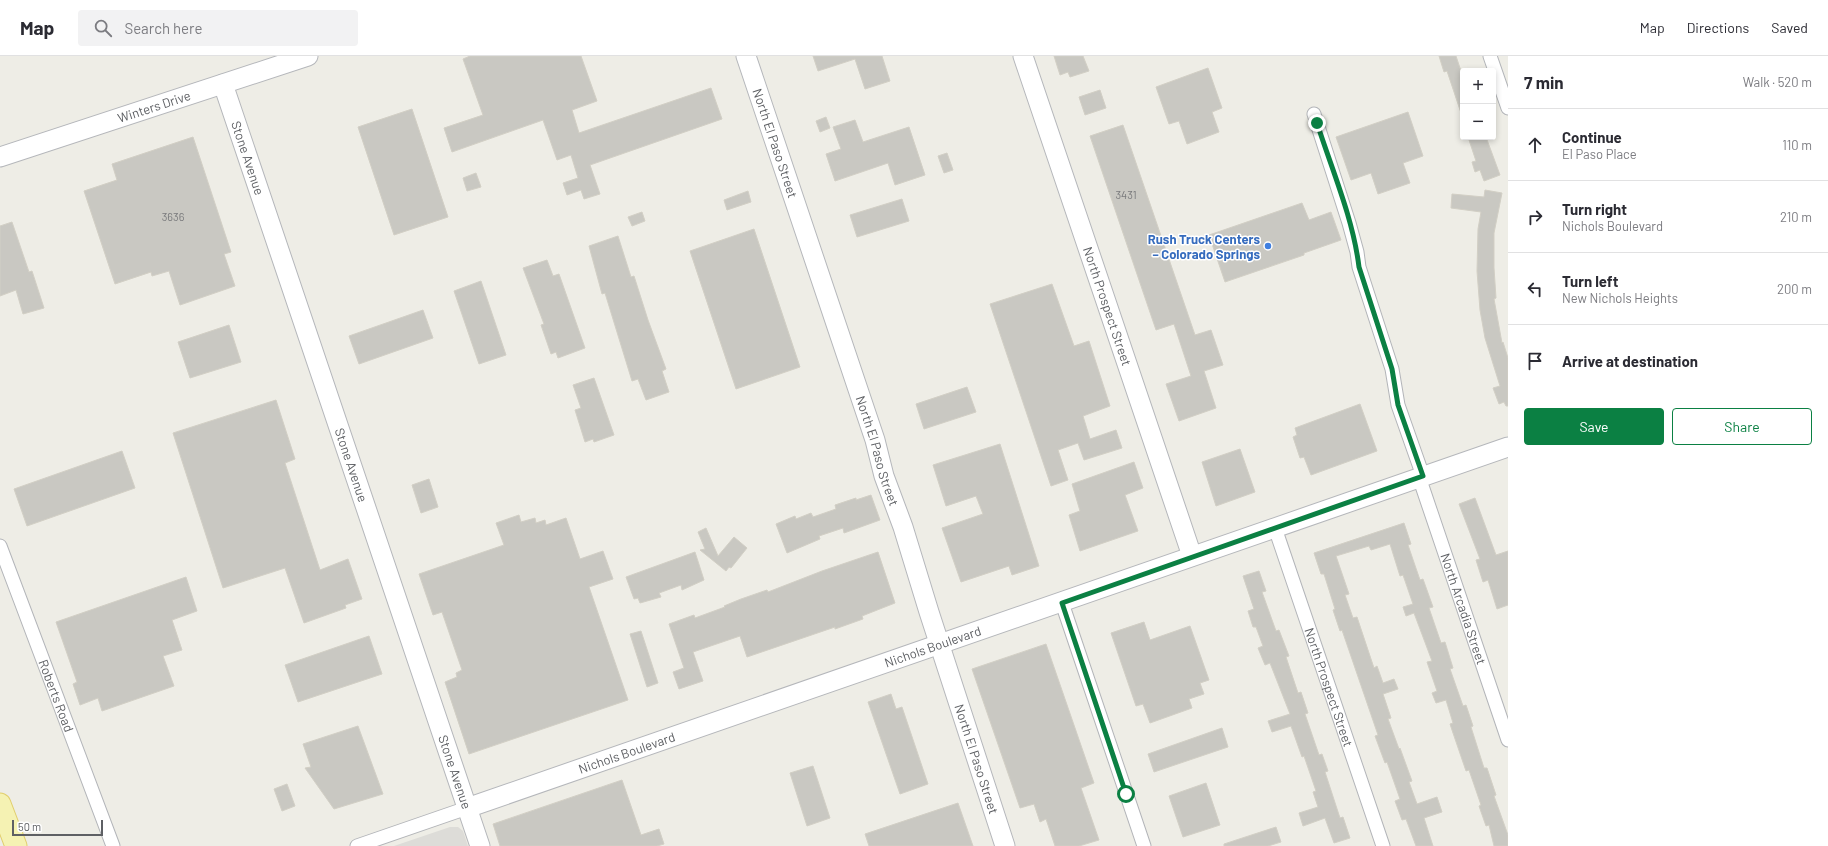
<!DOCTYPE html>
<meta charset="utf-8">
<style>
:root{--surface:#fff;--page:#f2f2f3;--text:#2b2b33;--muted:#7c7c81;--line:#e1e1e2;--accent:#0b8043}
body{margin:0;font-family:Barlow,sans-serif;background:var(--page);color:var(--text)}
.controls{position:absolute;right:12px;top:12px;display:grid;overflow:hidden;border-radius:4px;box-shadow:0 2px 6px #0003}
.controls button{width:36px;height:36px;display:grid;place-items:center;padding:0;border:0;border-bottom:1px solid var(--line);background:var(--surface);color:var(--text);font:20px sans-serif}
.scale{position:absolute;left:12px;bottom:10px;width:91px;box-sizing:border-box;padding-left:4px;border:2px solid #5e6064;border-top:0;font-size:11px;line-height:14px;white-space:nowrap;color:#5e6064;-webkit-text-stroke:3px #fff;paint-order:stroke}
.stop{position:absolute;width:12px;height:12px;margin:-9px;border:3px solid #0b8043;border-radius:50%;background:#fff}
.stop.end{background:#0b8043;border-color:#fff;box-shadow:0 1px 4px #0008}
.list{margin:0;padding:0;list-style:none}
h2{display:flex;justify-content:space-between;align-items:center;height:52px;margin:0;padding:0 16px;font-size:17px}
h2 small{font-size:13px;font-weight:400;color:var(--muted)}
.list li{display:grid;grid-template-columns:26px 1fr auto;gap:12px;align-items:center;box-sizing:border-box;height:72px;padding:0 16px;border-top:1px solid var(--line)}
.list b{display:block;font-size:15px;white-space:nowrap}
.list p{margin:0;font-size:13px;white-space:nowrap;color:var(--muted)}
.list em{font-size:13px;font-style:normal;color:var(--muted)}
.actions{display:flex;gap:8px;padding:12px 16px}
.actions a{flex:1;padding:9px 0;border:1px solid var(--accent);border-radius:4px;text-align:center;font-size:14px;color:var(--accent)}
.actions .main{background:var(--accent);color:#fff}
.icon{flex:none;width:22px;height:22px;fill:none;stroke:currentColor;stroke-width:2;stroke-linecap:round;stroke-linejoin:round}
.map{position:relative;flex:none;width:1508px;height:790px;overflow:hidden}
header{display:flex;align-items:center;gap:24px;box-sizing:border-box;height:56px;padding:0 20px;background:var(--surface);border-bottom:1px solid var(--line)}
header strong{font-size:19px}
nav{display:flex;gap:22px;margin-inline-start:auto;font-size:14px}
.search{width:280px;height:36px;background:var(--page);display:flex;align-items:center;gap:10px;box-sizing:border-box;padding:0 14px;border-radius:4px;color:var(--muted);font-size:15px}
main{display:flex}
aside{flex:1;background:var(--surface)}
.map>svg:first-child{display:block}
.industrial{fill:#dddcd8}
.building{fill:#c9c8c2;stroke:#d2cfc5}
.lines{fill:none;stroke-linecap:round;stroke-linejoin:round}
.street-casing{stroke:#b3b5b9;stroke-width:15}
.secondary-casing{stroke:#b5b7bb;stroke-width:21}
.primary-casing{stroke:#e1ce6c;stroke-width:23}
.street{stroke:#fff;stroke-width:13}
.secondary{stroke:#fff;stroke-width:19}
.primary{stroke:#f5f2b3;stroke-width:21}
.route{stroke:#0b8043;stroke-width:5}
.shop-dot{fill:#3f7fe0;stroke:#fff;stroke-width:1.5}
.labels{text-anchor:middle;dominant-baseline:central;stroke-width:3;stroke-linejoin:round;paint-order:stroke}
.number-label{font-size:11px;fill:#797a7c}
.street-label{font-size:13px;fill:#5e6064;stroke:#fff}
.shop-label{font-size:13px;font-weight:bold;fill:#366cbe;stroke:#fff;text-anchor:end}
</style>
<header>
<strong>Map</strong>
<div class="search"><svg class="icon" aria-label="search" viewBox="0 0 24 24"><circle cx="10" cy="10" r="6"/><path d="M15 15l6 6"/></svg>Search here</div>
<nav><a>Map</a><a>Directions</a><a>Saved</a></nav>
</header>
<main>
<div class="map">
<svg width="1508" height="790" viewBox="0 0 1508 790">
<rect width="100%" height="100%" fill="#eeede6"/>
<!-- industrial -->
<path class="industrial" d="M450,771h8l5,4 5,15h-74z"/>
<!-- building -->
<g class="building">
<path d="M470,0h111l16,45 -25,9 7,23 132,-45 11,31 -132,46 10,29 -16,5 -3,-9 -14,5 -4,-12 15,-5 -7,-23 -14,5 -14,-40 -91,32 -8,-24 39,-13 -20,-56z"/>
<path d="M813,0h69l8,25 -25,8 -10,-30 -37,12z"/>
<path d="M1054,0h29l6,15 -19,6 -2,-5 -8,3z"/>
<path d="M1439,0h17l7,21v36h-2l-14,-42 -3,1z"/>
<path d="M1208,12l14,40 -10,4 7,20 -32,12 -8,-23 -10,3 -13,-37z"/>
<path d="M1100,34l6,18 -21,7 -6,-18z"/>
<path d="M412,53l36,108 -54,18 -36,-108z"/>
<path d="M1408,56l15,44 -20,7 7,20 -32,11 -7,-21 -20,7 -15,-43z"/>
<path d="M826,61l4,11 -10,4 -4,-11z"/>
<path d="M855,64l8,22 46,-15 16,48 -30,10 -7,-22 -53,18 -9,-27 15,-5 -8,-22z"/>
<path d="M1123,69l72,210 16,-5 12,35 -19,6 12,37 -37,13 -13,-37 25,-8 -17,-52 -18,6 -66,-194z"/>
<path d="M193,81l38,115 -7,2 11,32 -55,19 -11,-34 -17,5 -1,-4 -36,12 -31,-93 33,-11 -5,-16z"/>
<path d="M1468,81h18l14,38 -16,6 -4,-11 -5,2 -3,-10 4,-1z"/>
<path d="M947,97l6,17 -9,3 -6,-17z"/>
<path d="M476,117l5,14 -14,4 -4,-13z"/>
<path d="M1485,134l17,3 -8,40v35l2,30 -2,1 8,44 1,-1 5,16v48h-2l-2,-4 -5,2 -6,-16 7,-2 -15,-48 -5,-28 -3,-39 1,-42 3,-17 -30,-4 1,-14 32,3z"/>
<path d="M748,135l3,11 -24,8 -3,-10z"/>
<path d="M902,143l7,22 -52,16 -7,-22z"/>
<path d="M1302,147l7,17 22,-8 10,28 -37,13v2l-79,27 -16,-47z"/>
<path d="M642,156l3,9 -13,5 -4,-9z"/>
<path d="M12,166l17,50 3,-1 12,37 -21,6 -7,-24 -16,6v-70z"/>
<path d="M754,173l46,138 -64,22 -46,-138z"/>
<path d="M618,180l13,41 3,-1 14,44 18,49 -4,2 7,21 -23,8 -8,-21 -6,2 -27,-88 -3,1 -13,-48z"/>
<path d="M547,204l6,16 6,-2 26,74 -27,10 -2,-6 -5,2 -10,-29 3,-1 -21,-56z"/>
<path d="M481,225l25,74 -27,9 -25,-73z"/>
<path d="M1052,228l22,62 15,-5 21,65 -27,10 7,23 26,-9 6,18 -38,12 -6,-17 -20,7 10,30 -17,6 -61,-182z"/>
<path d="M423,254l10,28 -74,26 -10,-28z"/>
<path d="M229,269l12,37 -51,16 -12,-36z"/>
<path d="M594,322l20,57 -20,7 -1,-3 -8,3 -10,-32 6,-2 -8,-23z"/>
<path d="M967,331l9,25 -52,17 -8,-25z"/>
<path d="M276,344l19,59 -10,4 35,107 28,-11 14,40 -17,6 1,3 -42,15 -19,-55 -62,20 -50,-155z"/>
<path d="M1360,348l17,47 -66,24 -7,-18 -4,1 -7,-21 4,-2 -2,-7z"/>
<path d="M1000,388l39,122 -27,9 -3,-9 -48,16 -19,-54 41,-14 -7,-18 -30,10 -13,-41z"/>
<path d="M1240,393l15,43 -39,14 -14,-44z"/>
<path d="M122,395l13,37 -108,38 -13,-37z"/>
<path d="M1134,406l9,26 -18,7 13,36 -58,20 -11,-36 11,-4 -8,-27z"/>
<path d="M429,423l9,28 -17,6 -9,-28z"/>
<path d="M871,439l9,25 -36,13 -1,-5 -24,8 1,3 -33,14 -11,-29 19,-8 1,3 15,-6 2,4 23,-8 -1,-4 21,-7v2z"/>
<path d="M1475,442l21,57 12,-4v54l-11,4 -9,-29 -5,2 -7,-22 4,-1 -21,-55z"/>
<path d="M519,459l2,7 14,-4 1,5 9,-3 1,5 20,-7 14,41 23,-8 10,28 -24,8 39,113 -159,54 -24,-72 12,-5 -1,-4 6,-3 -20,-58 -9,3 -14,-41 85,-29 -8,-22z"/>
<path d="M1404,467l7,21 -3,1 12,35 3,-1 10,28 -4,1 12,35 4,-1 8,26 -3,1 13,37 3,-1 7,21 -2,1 13,41h3l9,27 -2,1 14,39v11h-14l-5,-21 -3,1 -7,-20 2,-1 -12,-35 -3,1 -13,-38 -3,-9 3,-1 -7,-23 -10,3 -4,-10 5,-2 -10,-29 5,-1 -18,-48 -8,3 -3,-9 10,-3 -10,-29 -3,1 -10,-32 -19,6 -2,-4 -33,10 13,38 -4,1 8,23 4,-1 17,51 3,-2 6,17 11,-4 4,10 -15,5 8,24 -3,1 11,30 1,-1 12,33 -3,1 8,22 20,-7 5,15 -18,6 9,28h-17l-10,-27 -4,1 -7,-19 5,-2 -13,-37 -2,1 -10,-27 3,-1 -36,-105 -2,1 -7,-21 2,-1 -11,-35h-3l-7,-21z"/>
<path d="M706,472l12,28 16,-19 13,11 -16,20 -2,-1 -3,4 -26,-21 5,-1 -7,-17z"/>
<path d="M695,496l9,28 -22,10 -1,-5 -22,8 2,4 -21,6 -2,-5 -4,1 -8,-22z"/>
<path d="M878,496l17,51 -33,13 1,3 -28,10v-2l-88,30 -7,-21 -47,16 10,29 -24,8 -6,-17 11,-4 -15,-44 25,-9 1,3 30,-11 -1,-1 17,-7 26,-9 1,2 54,-21z"/>
<path d="M1259,515l7,20 -4,1 14,39 3,-1 10,26 -3,1 12,36 3,-1 7,21 -3,1 14,41 3,-1 6,17 -3,1 15,46 3,-1 7,21 -16,5 -9,-25 -22,8 -4,-13 19,-6 -5,-15 3,-1 -12,-35 -2,1 -11,-31 -19,6 -4,-11 22,-7 -20,-51 -5,2 -7,-17 5,-2 -7,-19h-3l-5,-16 6,-2 -11,-33z"/>
<path d="M186,521l11,34 -25,9 10,30 -19,6 11,30 -72,25 -4,-13 -18,7 -7,-21 4,-2 -21,-60z"/>
<path d="M1144,566l6,18 40,-14 19,54 -9,3 4,11 -15,5 3,9 -42,15 -7,-19 -7,2 -25,-73z"/>
<path d="M641,575l17,52 -11,4 -17,-53z"/>
<path d="M369,580l13,38 -84,28 -13,-37z"/>
<path d="M1046,588l48,139 -13,5 18,52 -20,6h-24l-9,-27 -6,3 -6,-18 -14,4 -48,-139z"/>
<path d="M891,638l5,15 6,-2 26,77 -28,10 -32,-92z"/>
<path d="M358,670l25,68 -49,15 -29,-41 6,-1 -8,-23z"/>
<path d="M1222,672l6,19 -74,25 -6,-18z"/>
<path d="M813,710l17,52 -23,8 -17,-53z"/>
<path d="M622,724l19,55 18,-6 5,15 -7,2h-157l-7,-22z"/>
<path d="M1206,727l14,42 -37,12 -14,-41z"/>
<path d="M287,728l8,22 -13,5 -8,-22z"/>
<path d="M958,747l15,43h-104l-4,-12z"/>
<path d="M1276,771l5,15 -13,4h-44v-2z"/>
</g>
<g class="lines">
<!-- street casing -->
<g class="street-casing">
<g id="street">
<path d="M1490,0l18,52"/>
<path d="M1314,58l35,109 8,29 2,15 33,102 6,36 25,71"/>
<path id="s1" d="M1419,421l89,263"/>
<path id="s2" d="M1275,472l108,318"/>
<path id="s3" d="M0,490l113,300"/>
<path d="M1062,547l82,243"/>
<path d="M357,790l110,-38"/>
</g>
</g>
<!-- secondary casing -->
<g class="secondary-casing">
<g id="secondary">
<path id="s4" d="M746,0l129,384 9,36 19,51 26,85 76,234"/>
<path id="s5" d="M1023,0l169,500"/>
<path id="s6" d="M223,28l257,762"/>
<path id="s7" d="M0,101l308,-101"/>
<path id="s8" d="M467,752l1041,-361"/>
</g>
</g>
<!-- primary casing -->
<g class="primary-casing">
<path id="primary" d="M0,748l16,42"/>
</g>
<!-- street -->
<use href="#street" class="street"/>
<!-- secondary -->
<use href="#secondary" class="secondary"/>
<!-- primary -->
<use href="#primary" class="primary"/>
</g>
<g class="lines">
<!-- route -->
<path class="route" d="M1126,738l-64,-191 361,-127 -25,-71 -6,-36 -33,-102c-6,-49 -27,-97 -42,-144"/>
</g>
<!-- markers -->
<circle class="shop-dot" cx="1268" cy="190" r="4"/>
<g class="labels">
<!-- number labels -->
<g class="number-label">
<text x="1126" y="138">3431</text>
<text x="173" y="160">3636</text>
</g>
<!-- street labels -->
<g class="street-label">
<text stroke="none"><textPath href="#s7" startOffset="162">Winters Drive</textPath></text>
<text stroke="none"><textPath href="#s4" startOffset="92">North El Paso Street</textPath></text>
<text stroke="none"><textPath href="#s6" startOffset="78">Stone Avenue</textPath></text>
<text stroke="none"><textPath href="#s5" startOffset="264">North Prospect Street</textPath></text>
<text stroke="none"><textPath href="#s4" startOffset="416">North El Paso Street</textPath></text>
<text stroke="none"><textPath href="#s6" startOffset="402">Stone Avenue</textPath></text>
<text stroke="none"><textPath href="#s1" startOffset="139">North Arcadia Street</textPath></text>
<text stroke="none"><textPath href="#s8" startOffset="493">Nichols Boulevard</textPath></text>
<text stroke="none"><textPath href="#s2" startOffset="168">North Prospect Street</textPath></text>
<text stroke="none"><textPath href="#s3" startOffset="160">Roberts Road</textPath></text>
<text stroke="none"><textPath href="#s8" startOffset="169">Nichols Boulevard</textPath></text>
<text stroke="none"><textPath href="#s4" startOffset="740">North El Paso Street</textPath></text>
<text stroke="none"><textPath href="#s6" startOffset="726">Stone Avenue</textPath></text>
</g>
<!-- shop labels -->
<g class="shop-label">
<text x="1260" y="183">Rush Truck Centers<tspan x="1260" dy="15">– Colorado Springs</tspan></text>
</g>
</g>
</svg>
<div class="controls">
<button>+</button>
<button>−</button>
</div>
<div class="scale">50 m</div>
<div class="stop" style="left:1126px;top:738px"></div>
<div class="stop end" style="left:1317px;top:67px"></div>
</div>
<aside>
<h2>7 min<small>Walk · 520 m</small></h2>
<ul class="list">
<li><svg class="icon" aria-label="ahead" viewBox="0 0 24 24"><path d="M12 20V5M6 11l6-6 6 6"/></svg><div><b>Continue</b><p>El Paso Place</p></div><em>110 m</em></li>
<li><svg class="icon" aria-label="right" viewBox="0 0 24 24"><path d="M7 20v-9h11M14 6l5 5-5 5"/></svg><div><b>Turn right</b><p>Nichols Boulevard</p></div><em>210 m</em></li>
<li><svg class="icon" aria-label="left" viewBox="0 0 24 24"><path d="M17 20v-9H6M10 6l-5 5 5 5"/></svg><div><b>Turn left</b><p>New Nichols Heights</p></div><em>200 m</em></li>
<li><svg class="icon" aria-label="arrive" viewBox="0 0 24 24"><path d="M6 21V4h12l-3 4 3 4H6"/></svg><div><b>Arrive at destination</b></div></li>
</ul>
<div class="actions"><a class="main">Save</a><a>Share</a></div>
</aside>
</main>
